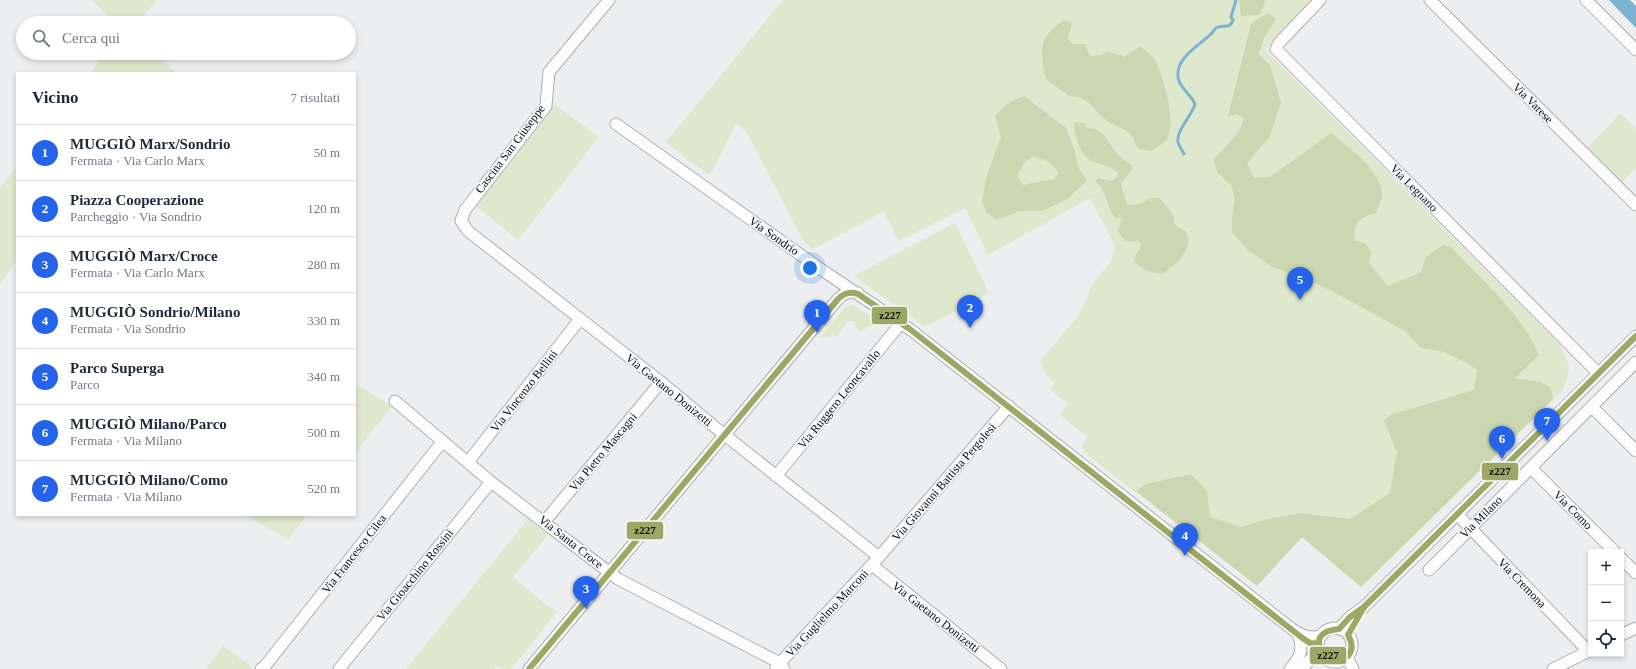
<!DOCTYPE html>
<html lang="it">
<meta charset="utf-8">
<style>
:root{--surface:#fff;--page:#f6f6f7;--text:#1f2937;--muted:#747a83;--line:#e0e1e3;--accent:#2563eb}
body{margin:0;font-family:"Times New Roman",serif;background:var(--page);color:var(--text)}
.controls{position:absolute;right:12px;bottom:12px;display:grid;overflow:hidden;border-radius:0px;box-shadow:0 2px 6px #0003}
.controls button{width:36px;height:36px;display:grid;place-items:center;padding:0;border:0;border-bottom:1px solid var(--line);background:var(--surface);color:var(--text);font:20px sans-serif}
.you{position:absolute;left:810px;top:268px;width:14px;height:14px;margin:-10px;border:3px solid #fff;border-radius:50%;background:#1a73e8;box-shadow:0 0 0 6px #1a73e833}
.badge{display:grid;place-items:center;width:26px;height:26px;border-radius:50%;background:var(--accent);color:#fff;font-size:13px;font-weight:700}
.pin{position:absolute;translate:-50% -33px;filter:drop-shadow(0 1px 2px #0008)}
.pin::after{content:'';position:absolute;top:21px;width:14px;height:12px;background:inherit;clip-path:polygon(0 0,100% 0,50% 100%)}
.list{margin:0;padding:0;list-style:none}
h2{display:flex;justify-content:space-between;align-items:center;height:52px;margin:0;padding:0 16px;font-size:17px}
h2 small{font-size:13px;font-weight:400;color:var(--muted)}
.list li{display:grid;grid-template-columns:26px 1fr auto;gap:12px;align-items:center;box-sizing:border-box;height:56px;padding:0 16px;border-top:1px solid var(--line)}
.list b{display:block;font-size:15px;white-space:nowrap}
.list p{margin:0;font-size:13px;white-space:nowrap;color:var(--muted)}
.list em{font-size:13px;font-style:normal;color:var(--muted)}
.icon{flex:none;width:22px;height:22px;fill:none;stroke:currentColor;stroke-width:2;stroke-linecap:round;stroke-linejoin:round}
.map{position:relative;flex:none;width:1636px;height:669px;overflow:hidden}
.search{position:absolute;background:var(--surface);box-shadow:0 2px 6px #0003;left:16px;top:16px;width:340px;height:44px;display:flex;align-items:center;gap:10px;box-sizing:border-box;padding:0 14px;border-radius:22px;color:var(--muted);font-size:15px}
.panel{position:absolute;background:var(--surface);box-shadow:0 2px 6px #0003;left:16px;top:72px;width:340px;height:444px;border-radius:0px}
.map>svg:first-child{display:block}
.green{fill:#dee8cc}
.forest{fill:#cbd7b1;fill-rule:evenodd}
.water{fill:#7cb4d0}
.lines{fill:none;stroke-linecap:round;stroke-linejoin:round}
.stream{stroke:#7cb4d0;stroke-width:3}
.minor-casing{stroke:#aeafb0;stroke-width:13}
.minor{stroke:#fcfcfd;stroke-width:11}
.bus-1-casing{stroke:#f9fbfd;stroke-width:9}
.bus-1{stroke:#9ca864;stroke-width:6}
.labels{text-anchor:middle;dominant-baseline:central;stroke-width:3.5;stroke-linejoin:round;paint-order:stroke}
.street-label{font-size:12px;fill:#0d0e0f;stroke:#f9fbfd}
.line-badge{stroke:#f9fbfd;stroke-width:1.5}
.pale-badge-label{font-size:11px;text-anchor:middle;font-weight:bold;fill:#111}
</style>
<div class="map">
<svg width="1636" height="669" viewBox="0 0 1636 669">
<rect width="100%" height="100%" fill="#edeeef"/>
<!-- green -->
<g class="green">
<path d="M91,0h66l-20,23h-20z"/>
<path d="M783,0h530l-48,50 294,294 11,23 -7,23 -202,197 -59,-50 -45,49 -172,-133 -3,-7 6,-9 -28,-22 8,-11 -18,-14 5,-7 -8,-7 -7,-15 40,-47 12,-29 20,-25 3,-14 -25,-48 -102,57 -23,-47 -66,33 -15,-30 -71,38 -6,-4 -5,-7 -55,-105 -10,-10 -27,52 -22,-15 -22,-18z"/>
<path d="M105,53h48l23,19 -1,1h-85z"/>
<path d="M554,104l45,33 -81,103 -42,-34z"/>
<path d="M1621,113l15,16v39l-14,14 -35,-34z"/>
<path d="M17,167v93l-17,24v-96z"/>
<path d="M955,223l34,70 -64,34 -71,-51z"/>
<path d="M853,305l25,16 -18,11 -7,-11h-5l-11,15 -17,2 23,-28 2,-3z"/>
<path d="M355,386l11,4 26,16 -37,47z"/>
<path d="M245,515h62l-19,24z"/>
<path d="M528,519l20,16 -35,42 32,27 12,8 -46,57h-9l-5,-3 -3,3h-88z"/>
<path d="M223,646l28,20 1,3h-46z"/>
</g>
<!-- forest -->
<g class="forest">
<path d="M1239,0h27l-7,15 -18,1z"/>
<path d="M1267,13l9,6 -12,19 -6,16 12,11 11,38 -12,35 -22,25 7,15 16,-1 61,-44c17,14 48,36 51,59 1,5 -4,15 -6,21 -18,5 -21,8 -22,27l12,4 5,7 -2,12 19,23 33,-14 5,-15 17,-12 8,2c31,34 70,65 88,108l-24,23 25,4 10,5 3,12 -192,188 -59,-50 -45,49 -121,-95 10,-7 45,-10 16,17 3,26 31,10 23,-7 36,-7 50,6 40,-26 7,-41 -13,-31 6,-6 84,-25 3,-20 -14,-9 -19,-9 -23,-4 -16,-17 -73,-40 -30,-14 -30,-10 -23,-16 -17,-19v-14l3,-19 -4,-14 -13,-12 -5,-13c13,-15 26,-23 31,-42l-8,-4 -8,2 23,-92z"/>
<path d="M1065,20l7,3 -4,16 5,5h12l5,12 11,-1 7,-4 16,6 11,-8 6,-2c3,2 7,5 10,8 12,14 26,67 16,84 -3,4 -11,9 -15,12 -24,-2 -11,-8 -24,-19 -6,-5 -13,-6 -19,-10 -16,-10 -18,-26 -40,-26 -6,-6 -14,-9 -19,-14 -7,-6 -6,-12 -7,-20 -4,-21 4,-31 22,-42z"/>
<path d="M1024,96l42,32 9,24 3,15 9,14 -20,18 -25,12h-22l-23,9 -10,-7 -5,-11 4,-24 15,-41 -6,-20c8,-12 16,-16 29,-21zM1033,156l16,6 10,11 -5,6 -31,6 -6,-10 7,-12z"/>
<path d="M1074,122l10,1 3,5c15,-1 20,12 28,23 4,6 11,10 17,14l-1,6 -10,13 6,21 12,-1 12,-6h8c4,4 9,9 12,15 6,11 -1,11 15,18 9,19 -10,33 -24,43 -11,-2 -20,-3 -28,-13 2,-8 6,-10 7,-17l-3,-3c-13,1 -13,1 -20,-10l4,-13h-6c-10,-10 -7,-25 -21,-37l4,-3 13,3 4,-3 2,-5c-7,-8 -17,-7 -26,-12 -12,-6 -18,-26 -18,-39z"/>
</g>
<!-- water -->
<path class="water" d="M1609,0h21l6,6v22z"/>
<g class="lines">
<!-- stream -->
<path class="stream" d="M1184,154c-2,-4 -5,-8 -6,-12 -2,-12 14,-26 17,-38 -4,-9 -13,-15 -16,-23 -7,-21 19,-35 31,-46 2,-2 4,-5 6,-7 7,-4 14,2 17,-8l-2,-3 5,-17"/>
<!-- minor casing -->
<g class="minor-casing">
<g id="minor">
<path d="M609,0l-60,72 -3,34 -81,104 -4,11 7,10 193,151 55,46 163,129"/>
<path d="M1320,0l-41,43 -3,6 322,324"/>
<path d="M1430,0l206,205"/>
<path d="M1586,0l50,50"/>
<path d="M616,124l206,146 89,60 381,299c9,6 19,11 30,6"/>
<path d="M395,401l96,81 127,97 162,84 4,6"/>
<path d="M1592,407l44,44"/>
<path d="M468,462l112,-143"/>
<path d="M1531,468l84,84"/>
<path d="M776,476l125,-153"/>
<path d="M1457,514l131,137"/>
<path d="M544,522l117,-140"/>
<path d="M1621,558l15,15"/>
<path d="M872,565l129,104"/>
<path d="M1429,570l207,-208"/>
<circle cx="1335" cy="645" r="17"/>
<path d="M1339,629l11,-12 14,-10 272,-271"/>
<path d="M1621,635l15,-7"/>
<path d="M1347,657l6,12"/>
<path d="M776,668l4,-5 99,-106 130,-151"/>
<path d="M261,669l4,-3 177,-224"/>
<path d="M339,669l152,-187"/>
<path d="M529,669l309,-370c6,-6 12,-9 20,-6"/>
<path d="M1290,669c9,-11 14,-18 9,-32"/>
<path d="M1302,669l13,-15 5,-3"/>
<path d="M1553,669l38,-19"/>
</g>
</g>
<!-- minor -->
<use href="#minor" class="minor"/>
<!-- bus-1 casing -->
<g class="bus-1-casing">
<g id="bus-1">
<path d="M1364,607l-16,28c4,7 6,14 0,21 -20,13 -49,-24 -9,-27l11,-12z"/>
<path d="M1364,607l272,-271"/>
<path d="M529,669l309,-370c6,-6 12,-8 20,-5l53,36 390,307 9,6 9,1"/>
</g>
</g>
<!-- bus-1 -->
<use href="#bus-1" class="bus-1"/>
</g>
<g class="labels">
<!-- street labels -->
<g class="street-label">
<text transform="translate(1533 103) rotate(45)">Via Varese</text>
<text transform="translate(510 149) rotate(-53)">Cascina San Giuseppe</text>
<text transform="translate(1414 188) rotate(45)">Via Legnano</text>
<text transform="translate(774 236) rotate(35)">Via Sondrio</text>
<text transform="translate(669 390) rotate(39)">Via Gaetano Donizetti</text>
<text transform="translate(524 391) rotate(-52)">Via Vincenzo Bellini</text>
<text transform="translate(839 399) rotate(-51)">Via Ruggero Leoncavallo</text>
<text transform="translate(603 452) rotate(-50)">Via Pietro Mascagni</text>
<text transform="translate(944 482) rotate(-49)">Via Giovanni Battista Pergolesi</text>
<text transform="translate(1573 510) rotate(45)">Via Como</text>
<text transform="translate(1481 517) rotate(-45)">Via Milano</text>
<text transform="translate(571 542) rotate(38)">Via Santa Croce</text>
<text transform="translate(354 554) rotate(-52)">Via Francesco Cilea</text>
<text transform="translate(415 575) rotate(-51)">Via Gioacchino Rossini</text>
<text transform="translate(1522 583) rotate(46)">Via Cremona</text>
<text transform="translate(827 613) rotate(-47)">Via Guglielmo Marconi</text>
<text transform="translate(936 617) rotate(38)">Via Gaetano Donizetti</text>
</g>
</g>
<g class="line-badge">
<rect x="871" y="306" width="37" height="19" rx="4" fill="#9ca864"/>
<rect x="1481" y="462" width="38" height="19" rx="4" fill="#9ca864"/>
<rect x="626" y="521" width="38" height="19" rx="4" fill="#9ca864"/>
<rect x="1309" y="646" width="38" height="19" rx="4" fill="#9ca864"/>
</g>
<g class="pale-badge-label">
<text x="890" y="319">z227</text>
<text x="1500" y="475">z227</text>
<text x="645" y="534">z227</text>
<text x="1328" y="659">z227</text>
</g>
</svg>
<div class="controls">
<button>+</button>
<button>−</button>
<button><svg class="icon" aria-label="locate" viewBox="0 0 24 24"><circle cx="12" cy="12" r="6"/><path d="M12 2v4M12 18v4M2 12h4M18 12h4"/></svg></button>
</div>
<div class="you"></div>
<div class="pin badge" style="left:817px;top:333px">1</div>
<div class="pin badge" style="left:970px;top:328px">2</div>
<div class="pin badge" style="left:586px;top:609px">3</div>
<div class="pin badge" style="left:1185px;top:556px">4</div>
<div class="pin badge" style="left:1300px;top:300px">5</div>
<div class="pin badge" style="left:1502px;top:459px">6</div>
<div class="pin badge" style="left:1547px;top:441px">7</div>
<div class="search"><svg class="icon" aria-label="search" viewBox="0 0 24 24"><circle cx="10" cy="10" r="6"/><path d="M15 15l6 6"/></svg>Cerca qui</div>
<section class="panel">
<h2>Vicino<small>7 risultati</small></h2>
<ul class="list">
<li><span class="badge">1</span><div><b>MUGGIÒ Marx/Sondrio</b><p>Fermata · Via Carlo Marx</p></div><em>50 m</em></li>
<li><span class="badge">2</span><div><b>Piazza Cooperazione</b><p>Parcheggio · Via Sondrio</p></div><em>120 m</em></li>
<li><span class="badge">3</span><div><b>MUGGIÒ Marx/Croce</b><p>Fermata · Via Carlo Marx</p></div><em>280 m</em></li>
<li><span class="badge">4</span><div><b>MUGGIÒ Sondrio/Milano</b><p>Fermata · Via Sondrio</p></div><em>330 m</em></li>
<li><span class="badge">5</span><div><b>Parco Superga</b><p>Parco</p></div><em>340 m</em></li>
<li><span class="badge">6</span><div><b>MUGGIÒ Milano/Parco</b><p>Fermata · Via Milano</p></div><em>500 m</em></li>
<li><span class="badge">7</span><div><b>MUGGIÒ Milano/Como</b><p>Fermata · Via Milano</p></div><em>520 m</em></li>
</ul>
</section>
</div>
